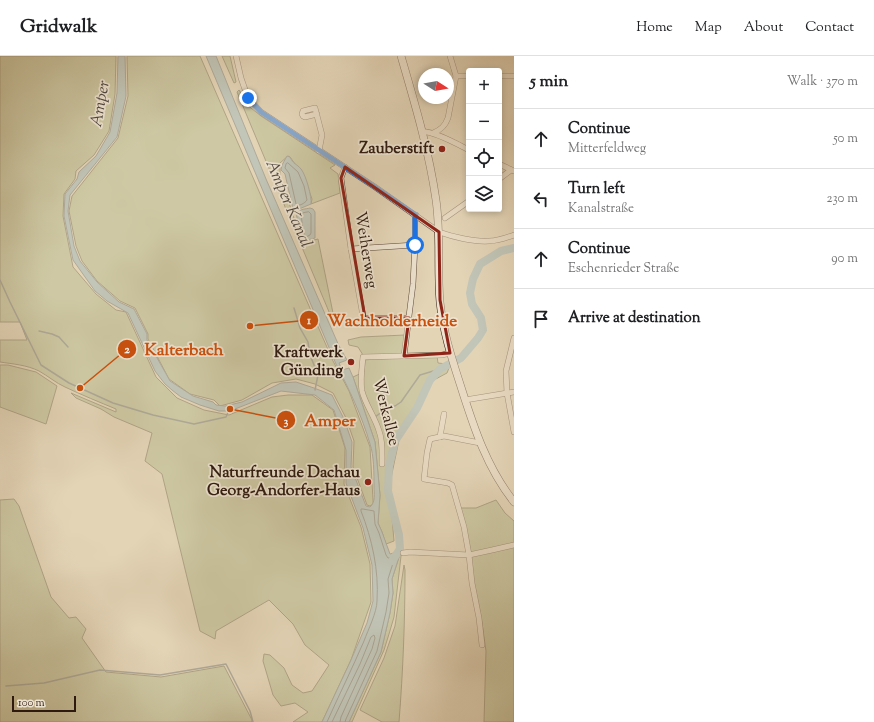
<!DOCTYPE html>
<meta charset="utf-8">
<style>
:root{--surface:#fff;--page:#f6f6f6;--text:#202124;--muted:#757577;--line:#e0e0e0}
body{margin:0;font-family:"Sorts Mill Goudy",serif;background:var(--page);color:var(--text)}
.controls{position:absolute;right:12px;top:12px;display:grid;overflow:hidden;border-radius:4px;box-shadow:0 2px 6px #0003}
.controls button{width:36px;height:36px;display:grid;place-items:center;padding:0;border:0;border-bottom:1px solid var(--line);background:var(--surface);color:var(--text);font:20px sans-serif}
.compass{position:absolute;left:418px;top:12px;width:36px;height:36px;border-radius:50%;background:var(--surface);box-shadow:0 2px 6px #0003;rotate:101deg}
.scale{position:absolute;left:12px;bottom:10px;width:64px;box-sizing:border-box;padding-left:4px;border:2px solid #2f1a0f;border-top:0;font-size:11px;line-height:14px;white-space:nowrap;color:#2f1a0f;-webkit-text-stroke:3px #ede3d0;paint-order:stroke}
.stop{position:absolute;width:12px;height:12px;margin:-9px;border:3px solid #1a73e8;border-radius:50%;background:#fff}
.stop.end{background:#1a73e8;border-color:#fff;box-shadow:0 1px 4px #0008}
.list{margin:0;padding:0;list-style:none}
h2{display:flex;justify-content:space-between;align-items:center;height:52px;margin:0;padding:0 16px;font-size:17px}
h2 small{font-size:13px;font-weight:400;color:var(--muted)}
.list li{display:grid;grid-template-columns:26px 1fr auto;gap:12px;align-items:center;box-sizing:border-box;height:60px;padding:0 16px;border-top:1px solid var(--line)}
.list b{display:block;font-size:15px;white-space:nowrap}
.list p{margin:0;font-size:13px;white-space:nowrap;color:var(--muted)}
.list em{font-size:13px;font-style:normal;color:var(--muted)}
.icon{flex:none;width:22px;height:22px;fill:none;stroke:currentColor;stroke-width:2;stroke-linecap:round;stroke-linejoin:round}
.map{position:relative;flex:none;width:514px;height:666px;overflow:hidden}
header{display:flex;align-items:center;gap:24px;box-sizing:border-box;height:56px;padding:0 20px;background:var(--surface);border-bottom:1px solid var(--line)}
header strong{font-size:19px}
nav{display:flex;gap:22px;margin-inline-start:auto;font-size:14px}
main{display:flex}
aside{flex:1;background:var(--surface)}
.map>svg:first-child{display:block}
.green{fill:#b4bd8e;stroke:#726c4e}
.water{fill:#9ab5ba;stroke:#6f7776}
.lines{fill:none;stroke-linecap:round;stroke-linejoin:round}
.shore{stroke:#646864;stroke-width:1}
.stream{stroke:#6f7776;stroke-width:1.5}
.river{stroke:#9ab5ba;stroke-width:8}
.minor-casing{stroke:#5c4839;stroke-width:6}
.secondary-casing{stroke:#2f1a0f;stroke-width:8}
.minor{stroke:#ede3d0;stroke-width:5}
.secondary{stroke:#ede3d0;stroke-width:7}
.route{stroke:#1a73e8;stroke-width:5}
.marked{fill:none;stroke:#8f2418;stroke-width:3;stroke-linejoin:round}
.poi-dot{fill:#8f2418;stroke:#ede3d0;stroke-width:1.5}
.labels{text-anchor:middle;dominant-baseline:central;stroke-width:3.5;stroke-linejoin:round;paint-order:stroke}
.poi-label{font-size:16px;font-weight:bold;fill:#2f1a0f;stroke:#ede3d0;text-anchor:end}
.street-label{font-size:16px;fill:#2f1a0f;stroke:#ede3d0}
.water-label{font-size:17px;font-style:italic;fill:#4f4842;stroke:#ede3d0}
.leader{fill:none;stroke:#cc500c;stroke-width:1.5}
.callout-dot{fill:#cc500c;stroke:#ede3d0;stroke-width:1.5}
.mark-label{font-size:12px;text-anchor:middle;font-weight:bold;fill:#fff}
.callout-label{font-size:17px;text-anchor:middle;font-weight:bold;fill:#cc500c;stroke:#ede3d0;stroke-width:3.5;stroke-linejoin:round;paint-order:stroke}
</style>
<header>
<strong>Gridwalk</strong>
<nav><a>Home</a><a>Map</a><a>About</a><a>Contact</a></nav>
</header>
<main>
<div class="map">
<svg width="514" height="666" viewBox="0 0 514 666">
<rect width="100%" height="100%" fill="#e3d4b6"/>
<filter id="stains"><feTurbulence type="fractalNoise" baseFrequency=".005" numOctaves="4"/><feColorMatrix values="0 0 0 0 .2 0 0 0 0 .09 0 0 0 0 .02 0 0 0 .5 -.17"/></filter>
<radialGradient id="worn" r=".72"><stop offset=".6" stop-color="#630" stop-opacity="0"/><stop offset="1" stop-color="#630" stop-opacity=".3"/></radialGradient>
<!-- green -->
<g class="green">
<path d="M0,0h116l-1,38 -6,37 -15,24 -18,16 -1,8 -11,15 -1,22 10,51 23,27 20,16 10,2 30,65 21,21 27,12 25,5 43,-18 16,-2h24l21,15 12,38 -1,36 17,43 9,37 1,38 -20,58 -29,62h-29l15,-10 -13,-9 -14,3 -8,-11 -10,-34 1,-7 6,1 14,13 8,17 11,8 9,-2 17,-26 -24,-20 -12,-21 -24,-24 -53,31 -1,8 -15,-8 -38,-157 -17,-13 7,-28 -38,-16 -13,-8 -25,-11 -5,-5 45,19v-3c-17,-7 -34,-14 -51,-22 -9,-4 -17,-11 -26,-16 -12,-6 -26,-7 -39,-9v-22h27l-7,-18h-20z"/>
<path d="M127,0h73l133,305 16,30 21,56 3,53v4l-3,2 -3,-1 -14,-38 1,-26 -8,-23 -13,-25 -18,-9 -19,-5 -24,4 -30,17 -22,6 -6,-6 -24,-6 -21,-15 -21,-40v-5l-13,-26 -15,-7 -23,-20 -15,-20 -6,-15 -7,-35 3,-15 46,-58 10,-42z"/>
<path d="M222,0h8l6,26 -2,1z"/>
<path d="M239,34l2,3 5,11 15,12 74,49 -5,3 8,6 2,19 -29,11 1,-5 -11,-30 -6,-5 -5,-7 -2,-1 -8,7v12l22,68 16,-4 16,79 -2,1 -95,-227z"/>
<path d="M405,279l-3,19 -39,1 -5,-8 -9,-2 -1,-5 13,-3z"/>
<path d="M437,300l1,7 9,1 2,4 -2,5 -15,8 -12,27 -21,32 -9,43 1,23 3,35 -8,3 -4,-12 -4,-9 2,-28 -5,-53 -22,-65 11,-5 1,-12 9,-1 32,-1z"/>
<path d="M0,309h8l28,7 21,14 -11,38 -46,-17z"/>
<path d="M14,443l5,7 32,91 18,21 7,-1 10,12 -4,9 24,34 55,5 63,-11 28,54v2h-252v-222z"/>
<path d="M496,444l9,13 9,8v201h-30l2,-71 -4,-28 -9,-36 -13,-79h16z"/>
<path d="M400,498l1,2 -7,61 -5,17 -5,16 -32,72h-3l32,-70 9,-39 3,-20 -1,-14z"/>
<path d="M404,509l1,5c0,51 -2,101 -6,152h-17l-22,-12 24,-52 11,-32z"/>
</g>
<!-- water -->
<g class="water">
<path d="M118,0h7l1,40 -9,41 -47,58 -2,16 6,35 6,15 17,21 22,20 15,7 13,25v6l23,41 23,15 20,6 3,3 9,1 17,-4 39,-19 15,-1 18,6 18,7 12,24 8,23 -1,25 15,39 4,1c6,-5 4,-14 4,-20 0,-13 0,-32 -4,-43 -8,-28 -21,-55 -34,-80l-130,-308h10l50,123 73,167 8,14 -8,3 3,7 7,-2 4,9 22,65 5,53 -2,28 4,9 8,22 7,-2 3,2 -8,25 1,14 -3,20 -9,39 -32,70h-27l29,-62 16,-37 6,-22 -1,-36 -9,-37 -17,-45v-33l-12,-40 -19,-15 -34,-4 -46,18 -9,2h-7l-19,-6 -19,-8 -9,-7 -7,-6 -10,-13 -27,-58 -21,-12 -12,-10 -22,-31 -9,-44 1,-22 12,-15 2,-7 17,-16 14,-24 7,-39z"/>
<path d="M287,100l3,1c3,7 7,7 11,12 5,6 11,28 10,35l-12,5h-6l-8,-35 -4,-4 1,-5z"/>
<path d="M310,152l3,1 2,3v26l-11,3c-5,-7 -5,-11 -6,-19 0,-4 -3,-6 0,-10 2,-3 8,-3 12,-4z"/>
</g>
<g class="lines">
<!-- shore -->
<g class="shore">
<path d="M288,107l10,9 6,14 3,14c-2,3 -8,7 -11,4l-7,-31 -4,-5 1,-4z"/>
<path d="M309,156l2,2v19l-1,2 -4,2c-5,-6 -3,-14 -5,-21l2,-3z"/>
<path d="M327,666c12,-27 25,-53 37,-81 4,-11 13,-29 13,-40 2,-31 -5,-62 -16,-90v-2h2l11,2 1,13 4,9 7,22 2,3h5l1,2 -6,19 1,14 -3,19 -9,39 -31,68 -1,3"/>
<path d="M332,666l28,-58 11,-27 3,-2 1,3 -3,11 -31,68 -1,5"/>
</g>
<!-- stream -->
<g class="stream">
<path d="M0,224l10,22 31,63 28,18 44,20 40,12 41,9 32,-7 3,-7"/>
<path d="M294,252l6,20 8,14 2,13 8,20 -3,15"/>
<path d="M39,275l13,3 7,3 9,10"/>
<path d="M375,361l11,-8 9,-3 6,-4 19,-27 20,-6"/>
<path d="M6,630l38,-3 56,-13 60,5 66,-11 24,47 3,11"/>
</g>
<!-- river -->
<path class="river" d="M392,505l8,-12 -1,-14 -11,-44 1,-25 6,-25 22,-33 13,-28 10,-11 21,-11 17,-20 5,-8 -2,-12 -9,-14 -2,-11 3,-14 7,-15 21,-13 13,-3"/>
<!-- minor casing -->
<g class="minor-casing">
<g id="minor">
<path d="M236,0l5,22 7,20 13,14 114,75 64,45c14,5 35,10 50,9 9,0 17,-3 25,-6"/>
<path d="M456,20h13"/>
<path d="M499,20h15"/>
<path d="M317,58l-12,3 -2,-1 -1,-2 1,-3 12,-3 7,27 -3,16"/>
<path d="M422,76c10,-2 37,13 47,18"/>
<path d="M433,77c8,-3 12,-7 15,-15l8,-42 -6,-20"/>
<path d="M499,108l15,7"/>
<path d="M345,111l-4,11 10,71 12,67 2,2h44"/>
<path d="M499,123l12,-9"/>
<path d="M445,162l24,-17"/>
<path d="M351,193l64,-4"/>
<path d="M514,282l-8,33 1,22 7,39"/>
<path d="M404,300l9,-72 2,-39v-28l1,-2"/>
<path d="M465,344l49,-8"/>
<path d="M440,381l1,-6 3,-17"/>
<path d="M480,387l-36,-7 -14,3 -3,14 -3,26 24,4 4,2 12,42 5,28 23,-5 22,-5"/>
<path d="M382,408c0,-11 1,-23 -3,-33 -4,-14 -14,-27 -17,-40 -2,-11 0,-23 1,-34l79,-2 8,-2"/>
<path d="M403,497l7,-1 59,3 3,28 7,35 3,27"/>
</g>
</g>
<!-- secondary casing -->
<g class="secondary-casing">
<path id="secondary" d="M401,0c14,48 28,95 35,144 5,34 1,68 4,102 3,30 12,57 21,85 13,41 26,81 53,115"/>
</g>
<!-- minor -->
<use href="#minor" class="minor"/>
<!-- secondary -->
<use href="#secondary" class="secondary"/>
</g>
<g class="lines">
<!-- route -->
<path class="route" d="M248,42l13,14 114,75 41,28 -1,2v28"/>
</g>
<!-- marked area -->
<path d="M0 0H514V666H0ZM345,111l94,65 1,68 10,53 -46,3 5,-38h-44l-24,-140z" fill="#e3d4b6" fill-opacity=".55" fill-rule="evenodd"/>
<path class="marked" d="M345,111l94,65 1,68 10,53 -46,3 5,-38h-44l-24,-140z"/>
<!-- markers -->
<g class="poi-dot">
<circle cx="442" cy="93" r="4"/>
<circle cx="351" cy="306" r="4"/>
<circle cx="368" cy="426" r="4"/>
</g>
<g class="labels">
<!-- poi labels -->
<g class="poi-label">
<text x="434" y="93">Zauberstift</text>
<text x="343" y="297">Kraftwerk<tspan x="343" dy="18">Günding</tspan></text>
<text x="360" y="417">Naturfreunde Dachau<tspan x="360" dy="18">Georg-Andorfer-Haus</tspan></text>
</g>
<!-- street labels -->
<g class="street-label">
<text transform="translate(365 194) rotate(81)">Weiherweg</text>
<text transform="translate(385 356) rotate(76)">Werkallee</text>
</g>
<!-- water labels -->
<g class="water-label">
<text transform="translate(101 48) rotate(-80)">Amper</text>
<text transform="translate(288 148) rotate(67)">Amper Kanal</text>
</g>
</g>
<!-- callouts -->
<path class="leader" d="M250 270L309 264M80 332L127 293M230 353L286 364"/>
<g class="callout-dot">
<circle cx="250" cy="270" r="4"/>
<circle cx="80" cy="332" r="4"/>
<circle cx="230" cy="353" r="4"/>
<circle cx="309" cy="264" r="10"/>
<circle cx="127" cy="293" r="10"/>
<circle cx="286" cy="364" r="10"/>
</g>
<g class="mark-label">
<text x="309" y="268">1</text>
<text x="127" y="297">2</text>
<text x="286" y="369">3</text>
</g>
<g class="callout-label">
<text x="392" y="270">Wachholderheide</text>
<text x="184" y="299">Kalterbach</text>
<text x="330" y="370">Amper</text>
</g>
<rect width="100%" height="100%" filter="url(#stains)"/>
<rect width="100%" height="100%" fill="url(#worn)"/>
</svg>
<div class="controls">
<button>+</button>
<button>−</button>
<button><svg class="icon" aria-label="locate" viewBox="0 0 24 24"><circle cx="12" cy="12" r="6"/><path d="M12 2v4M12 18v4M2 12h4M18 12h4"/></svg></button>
<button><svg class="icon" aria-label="layers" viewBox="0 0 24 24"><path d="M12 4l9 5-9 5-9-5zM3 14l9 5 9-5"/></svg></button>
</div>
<svg class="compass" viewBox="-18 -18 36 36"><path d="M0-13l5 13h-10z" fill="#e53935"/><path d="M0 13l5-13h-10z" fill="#757577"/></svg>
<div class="scale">100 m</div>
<div class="stop" style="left:415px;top:189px"></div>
<div class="stop end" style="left:248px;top:42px"></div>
</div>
<aside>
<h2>5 min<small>Walk · 370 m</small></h2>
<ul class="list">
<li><svg class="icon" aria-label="ahead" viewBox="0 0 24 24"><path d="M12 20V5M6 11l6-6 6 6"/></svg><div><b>Continue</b><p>Mitterfeldweg</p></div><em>50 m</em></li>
<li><svg class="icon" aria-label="left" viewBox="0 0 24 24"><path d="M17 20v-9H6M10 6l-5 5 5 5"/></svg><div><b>Turn left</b><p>Kanalstraße</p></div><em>230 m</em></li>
<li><svg class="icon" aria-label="ahead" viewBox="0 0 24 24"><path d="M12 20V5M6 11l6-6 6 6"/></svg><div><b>Continue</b><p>Eschenrieder Straße</p></div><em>90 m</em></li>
<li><svg class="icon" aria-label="arrive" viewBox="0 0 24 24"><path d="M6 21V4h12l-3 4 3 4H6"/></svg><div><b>Arrive at destination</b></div></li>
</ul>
</aside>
</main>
